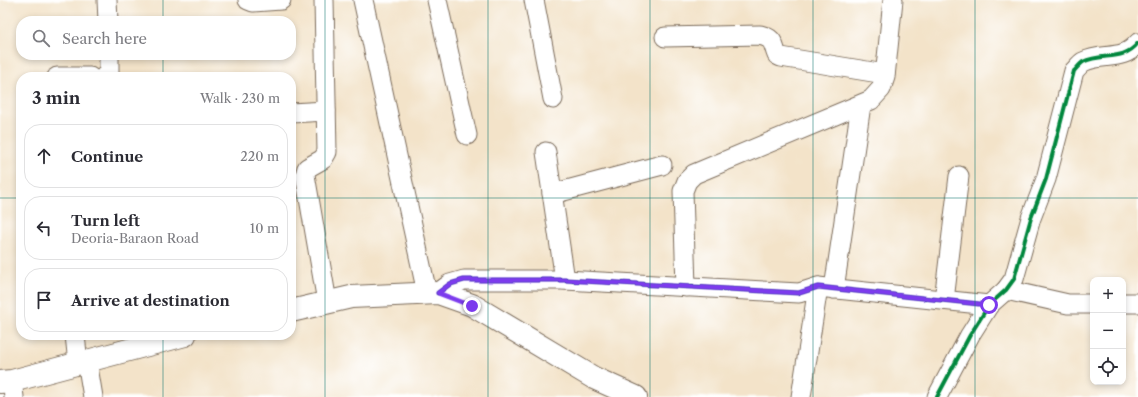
<!DOCTYPE html>
<meta charset="utf-8">
<style>
:root{--surface:#fff;--page:#f2f2f3;--text:#2b2b33;--muted:#7c7c81;--line:#e1e1e2}
body{margin:0;font-family:"Libre Caslon Text",serif;background:var(--page);color:var(--text)}
.controls{position:absolute;right:12px;bottom:12px;display:grid;overflow:hidden;border-radius:8px;box-shadow:0 2px 6px #0003}
.controls button{width:36px;height:36px;display:grid;place-items:center;padding:0;border:0;border-bottom:1px solid var(--line);background:var(--surface);color:var(--text);font:20px sans-serif}
.stop{position:absolute;width:12px;height:12px;margin:-9px;border:3px solid #7c3aed;border-radius:50%;background:#fff}
.stop.end{background:#7c3aed;border-color:#fff;box-shadow:0 1px 4px #0008}
.list{margin:0;padding:0;list-style:none}
h2{display:flex;justify-content:space-between;align-items:center;height:52px;margin:0;padding:0 16px;font-size:17px}
h2 small{font-size:13px;font-weight:400;color:var(--muted)}
.list li{display:grid;grid-template-columns:26px 1fr auto;gap:12px;align-items:center;box-sizing:border-box;height:64px;margin:0 8px 8px;padding:0 8px;border:1px solid var(--line);border-radius:16px}
.list b{display:block;font-size:15px;white-space:nowrap}
.list p{margin:0;font-size:13px;white-space:nowrap;color:var(--muted)}
.list em{font-size:13px;font-style:normal;color:var(--muted)}
.icon{flex:none;width:22px;height:22px;fill:none;stroke:currentColor;stroke-width:2;stroke-linecap:round;stroke-linejoin:round}
.map{position:relative;flex:none;width:1138px;height:397px;overflow:hidden}
.search{position:absolute;background:var(--surface);box-shadow:0 2px 6px #0003;left:16px;top:16px;width:280px;height:44px;display:flex;align-items:center;gap:10px;box-sizing:border-box;padding:0 14px;border-radius:16px;color:var(--muted);font-size:15px}
.panel{position:absolute;background:var(--surface);box-shadow:0 2px 6px #0003;left:16px;top:72px;width:280px;height:268px;border-radius:16px}
.map>svg:first-child{display:block}
.lines{fill:none;stroke-linecap:round;stroke-linejoin:round}
.minor-casing{stroke:#7b6b5a;stroke-width:21}
.tertiary-casing{stroke:#7b6b5a;stroke-width:24}
.minor{stroke:#fff;stroke-width:19}
.tertiary{stroke:#fff;stroke-width:22}
.cycleway-casing{stroke:#fff;stroke-width:6}
.cycleway{stroke:#00873e;stroke-width:4}
.route{stroke:#7c3aed;stroke-width:5}
.grid{fill:none;stroke:#0f766e;stroke-width:1;stroke-opacity:0.55}
</style>
<div class="map">
<svg width="1138" height="397" viewBox="0 0 1138 397">
<rect width="100%" height="100%" fill="#fff"/>
<filter id="ink" filterUnits="userSpaceOnUse"><feTurbulence type="fractalNoise" baseFrequency=".025" numOctaves="2"/><feDisplacementMap in="SourceGraphic" scale="8" xChannelSelector="R" yChannelSelector="G"/><feConvolveMatrix kernelMatrix="1 2 1 2 8 2 1 2 1" color-interpolation-filters="sRGB"/></filter>
<filter id="wash" filterUnits="userSpaceOnUse"><feTurbulence type="fractalNoise" baseFrequency=".012" numOctaves="4" result="noise"/><feDisplacementMap in="SourceGraphic" scale="16" xChannelSelector="R" yChannelSelector="G"/><feGaussianBlur stdDeviation="0.9" result="paint"/><feColorMatrix in="noise" values="0 0 0 0 0 0 0 0 0 0 0 0 0 0 0 0 0 1.4 0 .05"/><feComposite in="paint" operator="in"/></filter>
<g filter="url(#wash)">
<rect width="100%" height="100%" fill="#f3e3c9"/>
</g>
<g filter="url(#ink)">
<g class="lines">
<!-- minor casing -->
<g class="minor-casing">
<g id="minor">
<path d="M107,0l1,21"/>
<path d="M248,0l5,2 28,-2"/>
<path d="M324,0l3,152 -4,7 -16,9 -2,7 22,127"/>
<path d="M363,0l64,293"/>
<path d="M437,0l30,135"/>
<path d="M534,0l19,99"/>
<path d="M665,37l95,-2c15,4 12,8 17,20l4,2 104,17"/>
<path d="M57,77h33"/>
<path d="M104,77l5,-4v-18"/>
<path d="M291,113l35,-2"/>
<path d="M546,152l19,128"/>
<path d="M552,194l110,-29"/>
<path d="M686,287l-3,-96 4,-10 7,-7 177,-74 10,-11 4,-12 8,-77"/>
<path d="M834,289l27,-184"/>
<path d="M1006,290l62,14h25"/>
<path d="M438,293l12,-9 14,-4h101l234,13 19,-6 171,18"/>
<path d="M944,300l15,-124"/>
<path d="M1123,303h15"/>
<path d="M75,335l3,28"/>
<path d="M87,361l6,36"/>
<path d="M12,381l2,16"/>
<path d="M801,397l17,-110"/>
<path d="M937,397l33,-62 19,-30 17,-15 8,-11 17,-61 15,-39 28,-108c3,-3 6,-7 9,-9 19,-10 40,0 55,-19"/>
</g>
</g>
<!-- tertiary casing -->
<g class="tertiary-casing">
<g id="tertiary">
<path d="M291,311l60,-14 87,-4 34,12 122,73 42,19"/>
<path d="M0,382l12,-1 173,-46"/>
</g>
</g>
<!-- minor -->
<use href="#minor" class="minor"/>
<!-- tertiary -->
<use href="#tertiary" class="tertiary"/>
<!-- cycleway casing -->
<g class="cycleway-casing">
<g id="cycleway">
<path d="M438,293l12,-9 14,-4h101l234,13 19,-6 171,18"/>
<path d="M937,397l33,-62 19,-30 17,-15 8,-11 17,-61 15,-39 28,-108c3,-3 6,-7 9,-9 19,-10 40,0 55,-19"/>
</g>
</g>
<!-- cycleway -->
<use href="#cycleway" class="cycleway"/>
</g>
</g>
<g class="lines" filter="url(#ink)">
<!-- route -->
<path class="route" d="M472,306l-34,-13 12,-9 14,-4h101l234,13 19,-6 171,18"/>
</g>
<!-- grid -->
<path class="grid" d="M163,0v21M325,0v397M488,0v397M650,0v397M813,0v397M975,0v397M163,55v22M0,198h21M291,198h847M163,335v62"/>
</svg>
<div class="controls">
<button>+</button>
<button>−</button>
<button><svg class="icon" aria-label="locate" viewBox="0 0 24 24"><circle cx="12" cy="12" r="6"/><path d="M12 2v4M12 18v4M2 12h4M18 12h4"/></svg></button>
</div>
<div class="stop" style="left:989px;top:305px"></div>
<div class="stop end" style="left:472px;top:306px"></div>
<div class="search"><svg class="icon" aria-label="search" viewBox="0 0 24 24"><circle cx="10" cy="10" r="6"/><path d="M15 15l6 6"/></svg>Search here</div>
<section class="panel">
<h2>3 min<small>Walk · 230 m</small></h2>
<ul class="list">
<li><svg class="icon" aria-label="ahead" viewBox="0 0 24 24"><path d="M12 20V5M6 11l6-6 6 6"/></svg><div><b>Continue</b></div><em>220 m</em></li>
<li><svg class="icon" aria-label="left" viewBox="0 0 24 24"><path d="M17 20v-9H6M10 6l-5 5 5 5"/></svg><div><b>Turn left</b><p>Deoria-Baraon Road</p></div><em>10 m</em></li>
<li><svg class="icon" aria-label="arrive" viewBox="0 0 24 24"><path d="M6 21V4h12l-3 4 3 4H6"/></svg><div><b>Arrive at destination</b></div></li>
</ul>
</section>
</div>
